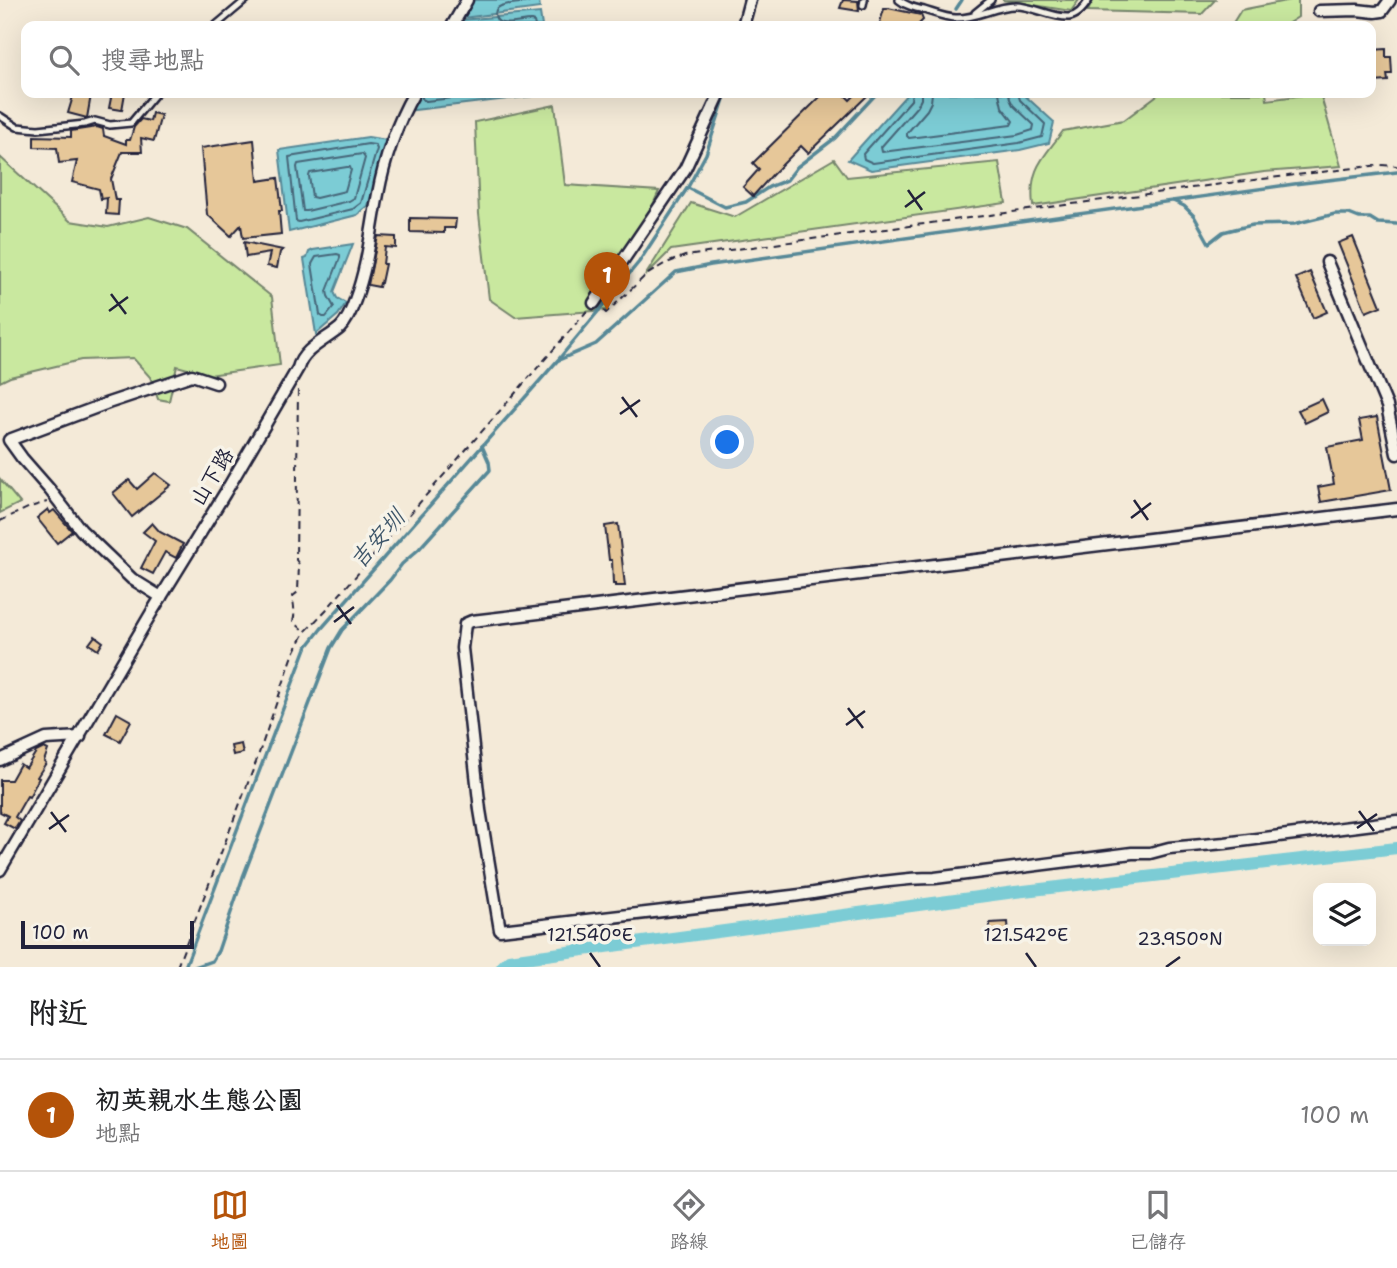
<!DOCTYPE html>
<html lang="zh-TW">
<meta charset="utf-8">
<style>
:root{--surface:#fff;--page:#f6f6f6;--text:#202124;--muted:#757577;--line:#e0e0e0;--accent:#b45309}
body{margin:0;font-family:"Shantell Sans","LXGW WenKai TC",sans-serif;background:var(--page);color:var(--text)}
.controls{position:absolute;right:21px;bottom:21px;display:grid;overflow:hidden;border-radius:14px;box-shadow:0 7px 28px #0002}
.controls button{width:63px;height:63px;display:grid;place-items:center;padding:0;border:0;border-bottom:2px solid var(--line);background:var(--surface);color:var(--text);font:35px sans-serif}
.scale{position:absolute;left:21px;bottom:18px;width:173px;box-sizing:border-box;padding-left:7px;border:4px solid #22223b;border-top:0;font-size:19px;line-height:24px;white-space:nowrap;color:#22223b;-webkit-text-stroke:5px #f7f3e8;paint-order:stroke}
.you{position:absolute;left:728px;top:443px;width:24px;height:24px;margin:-18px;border:5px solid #fff;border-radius:50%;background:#1a73e8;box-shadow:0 0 0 10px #1a73e833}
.badge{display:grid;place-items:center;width:46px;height:46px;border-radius:50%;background:var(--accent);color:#fff;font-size:23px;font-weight:700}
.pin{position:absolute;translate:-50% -58px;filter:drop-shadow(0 2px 4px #0008)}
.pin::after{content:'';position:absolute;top:37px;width:24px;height:21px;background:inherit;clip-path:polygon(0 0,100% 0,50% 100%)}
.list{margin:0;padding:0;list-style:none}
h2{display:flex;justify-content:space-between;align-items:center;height:91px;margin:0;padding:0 28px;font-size:30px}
h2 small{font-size:23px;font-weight:400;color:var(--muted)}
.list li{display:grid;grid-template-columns:46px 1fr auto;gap:21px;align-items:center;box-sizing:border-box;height:112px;padding:0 28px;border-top:2px solid var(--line)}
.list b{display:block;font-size:26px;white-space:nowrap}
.list p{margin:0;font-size:23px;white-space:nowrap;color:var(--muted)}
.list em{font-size:23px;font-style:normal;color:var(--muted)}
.icon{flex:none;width:38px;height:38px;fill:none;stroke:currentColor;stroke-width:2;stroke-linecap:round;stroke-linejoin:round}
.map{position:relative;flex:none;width:1397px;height:967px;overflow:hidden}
.search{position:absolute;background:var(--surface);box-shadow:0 7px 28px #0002;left:21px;right:21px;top:21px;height:77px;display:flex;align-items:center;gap:18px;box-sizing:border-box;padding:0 24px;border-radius:14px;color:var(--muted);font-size:26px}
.sheet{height:203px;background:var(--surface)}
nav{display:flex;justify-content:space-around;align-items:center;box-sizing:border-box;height:98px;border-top:2px solid var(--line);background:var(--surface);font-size:19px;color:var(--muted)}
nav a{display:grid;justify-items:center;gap:4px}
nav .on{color:var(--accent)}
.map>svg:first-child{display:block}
.green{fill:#c9e89f;stroke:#76856d;stroke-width:2}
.water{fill:#7bccd5;stroke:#578897;stroke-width:2}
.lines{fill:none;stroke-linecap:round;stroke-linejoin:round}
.shore{stroke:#466679;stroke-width:2}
.stream{stroke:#578897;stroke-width:3.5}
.canal{stroke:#7bccd5;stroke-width:12}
.building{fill:#e6c799;stroke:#22223b;stroke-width:2}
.service-casing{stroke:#22223b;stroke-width:10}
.minor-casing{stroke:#22223b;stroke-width:15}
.path{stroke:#22223b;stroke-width:2;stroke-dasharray:7 5;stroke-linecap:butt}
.service{stroke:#f7f3e8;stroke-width:5}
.minor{stroke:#f7f3e8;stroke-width:10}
.ticks{fill:none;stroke:#22223b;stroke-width:2.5}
.labels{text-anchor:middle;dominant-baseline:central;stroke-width:7;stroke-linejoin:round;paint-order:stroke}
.street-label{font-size:21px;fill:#22223b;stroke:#f7f3e8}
.water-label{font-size:23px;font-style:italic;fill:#3d5569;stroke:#f7f3e8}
.ticks-label{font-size:18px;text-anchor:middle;fill:#22223b;stroke:#f7f3e8;stroke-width:7;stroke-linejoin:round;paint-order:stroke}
</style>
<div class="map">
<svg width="1397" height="967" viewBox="0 0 1397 967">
<rect width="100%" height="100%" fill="#f4ead8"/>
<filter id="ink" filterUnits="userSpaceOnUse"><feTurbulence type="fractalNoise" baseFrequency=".0143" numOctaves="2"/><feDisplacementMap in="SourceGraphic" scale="14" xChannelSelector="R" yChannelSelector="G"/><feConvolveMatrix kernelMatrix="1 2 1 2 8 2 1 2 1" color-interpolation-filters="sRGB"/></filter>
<g filter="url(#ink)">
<!-- green -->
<g class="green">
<path d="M1002,0h77l-8,11z"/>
<path d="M1093,0h122l-13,14 -114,-3z"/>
<path d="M1291,0h7v17l-14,9h-53l10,-16z"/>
<path d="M1160,93h106l1,7 53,-7 21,73 -77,6 -231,34c-4,-38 9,-46 30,-75l61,-11z"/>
<path d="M555,105l10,80 94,6 -52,119 -92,7 -26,-18 -10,-85 -4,-92z"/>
<path d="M0,157l70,64 38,6 41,-10 38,12 85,68 8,68 -71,10 -32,-9 -8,35 -11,-2 -8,-22 -17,-19 -52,2 -71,17 -10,5z"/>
<path d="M834,159l13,18 152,-15 7,41 -335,47 -26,26 46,-73 44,14z"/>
<path d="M0,479l20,24 -20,10z"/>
</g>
<!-- water -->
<g class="water">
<path d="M472,0h67l1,8 -77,10z"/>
<path d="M540,13l2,13h-85l3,-6z"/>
<path d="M417,93h133v1l-144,17z"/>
<path d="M908,93h114l32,29 -5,21 -29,7 -149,20 -23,-10z"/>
<path d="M368,137l19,3 -19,66 -11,9 -68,17 -10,-82z"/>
<path d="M353,244l-19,48 3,6 9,5 -8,12 -22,19 -12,-75 3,-1 2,-6 4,-2z"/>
</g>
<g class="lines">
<!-- shore -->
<g class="shore">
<path d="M533,0l-3,2c-9,1 -21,1 -29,4 -8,3 -8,15 1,17 8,2 21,-2 29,-2l3,1 1,4"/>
<path d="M422,93v6l4,2 71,-8"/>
<path d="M912,93l-1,7 -48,54 1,5 9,4 146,-20 23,-6 3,-13 -25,-24 -2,-7"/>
<path d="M921,93v6l-3,6 -37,42 1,5 135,-17 16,-5 1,-5 -21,-20 -3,-6 -1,-6"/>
<path d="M932,93l-1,9 -4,8 -20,23v3l2,2 102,-13 2,-4 -11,-14 -3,-14"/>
<path d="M368,144l7,1 2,4 -16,54 -8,6 -54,13 -3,-1 -7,-64z"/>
<path d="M362,154l3,4 -11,40 -5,3 -42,10h-4l-6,-44 1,-3z"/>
<path d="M347,167h3l1,3 -6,21 -29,7 -4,-1 -3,-21 1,-3z"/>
<path d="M337,254l3,1v3l-13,33 1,5 6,11 -8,10h-3l-3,-2 -8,-51 4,-7z"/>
</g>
<!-- stream -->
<g class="stream">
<path d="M956,9l6,-9"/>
<path d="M748,26l8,-26"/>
<path d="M688,188l37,19 21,-5 23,-15 18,-7 10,-13 38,-29 42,-45"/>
<path d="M1173,201l11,5 10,10 15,27 14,-11 16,-4 14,-3 41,-1 41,-10h14l10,4h11l8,5 19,1"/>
<path d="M559,360l37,-16 80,-72 35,-7 583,-81 103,-12"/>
<path d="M185,967l121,-319 15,-19 237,-269 81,-98 49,-75 18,-33 20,-61"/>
<path d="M195,967l17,-6 6,-10 25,-74 88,-229 11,-18 48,-50 12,-16 17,-15 71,-79 -1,-8 -7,-16"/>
</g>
<!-- canal -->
<path class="canal" d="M502,967l7,-7 506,-68 382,-44"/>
</g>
<!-- building -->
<g class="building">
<path d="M843,0l15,1 1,10 -19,-3z"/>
<path d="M888,8l33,7 2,5 -6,6h-38l5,-17h3z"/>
<path d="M1386,49v8h5l1,17h-5l1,7 -15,1 -1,-32z"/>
<path d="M74,93l17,2 -4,23 -19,-5z"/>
<path d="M112,93h13l-3,17 -13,-2z"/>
<path d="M824,93h19l7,7 7,-7h13l-62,60 -7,-7 -28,28 -20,22 -10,-9 16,-18 -6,-6z"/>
<path d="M152,113l9,2 -7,26 -13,-3 1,14h-20l-11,27 4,21h4l-1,15 -12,-1 1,-16 -6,1 -2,-10 -27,-7 5,-21 -18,2 -2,-15 -23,-1v-11l37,1v-6l26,-4 6,2 1,7 22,8v-4h4l4,-13 7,-8 9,2z"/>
<path d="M254,140l4,41 20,-3 4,33h-3l2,23 -38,4 -2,-13 -10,11 -24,-22 -6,-66z"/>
<path d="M410,218l46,1 -1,9h-11v5l-34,-1z"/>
<path d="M378,236l18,1v11l-11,-1 -2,17h2l-4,19h-1l-1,4 -11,-2z"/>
<path d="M1353,237l28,69 -15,6 -28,-69z"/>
<path d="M244,242l39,8 -3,2 -3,16 -10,-2 3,-13 -24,4z"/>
<path d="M1310,272l17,40 -14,6 -17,-40z"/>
<path d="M1322,399l6,13 -23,11 -7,-13z"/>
<path d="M1377,417l14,73 -70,12 -3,-15 16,-3 -7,-37 36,-7 -4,-20z"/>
<path d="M155,473l16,12 -39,32 -19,-24 16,-13 8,9z"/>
<path d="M48,509l2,4 4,-3 18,21 -15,12 -20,-25z"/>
<path d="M152,523l8,9 23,12 -7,14 -11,-6 -12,22 -12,-6 14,-27 -12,-9z"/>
<path d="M618,524l7,62h-10v-2h-2l-1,-24h-3l-4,-34z"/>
<path d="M95,636l8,6 -5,8 -9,-6z"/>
<path d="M117,713l14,8 -11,20 -14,-7z"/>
<path d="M241,744l2,9 -10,2 -2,-9z"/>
<path d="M44,748l4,2 -4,11 2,2 -9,14 2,1 -10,19 -2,-1 -12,21 5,4 -5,8 -11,-6 4,-7 -8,-4v-32h11l9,-16 6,4 10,-16z"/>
<path d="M1008,922l1,13 -19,1v-13z"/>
</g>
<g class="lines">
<!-- service casing -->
<g class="service-casing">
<g id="service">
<path d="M899,0c7,6 16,8 25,10 10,3 22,8 32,8 20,1 39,-12 59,-12 16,-1 37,12 54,11 9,-1 15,-9 20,-17"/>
<path d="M863,5l1,-5"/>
<path d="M975,13l16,-13"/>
<path d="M215,26l31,-26"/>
<path d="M0,116l17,11 21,2 47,-5 10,-3 15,4 21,-2 25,-30"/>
</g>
</g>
<!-- minor casing -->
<g class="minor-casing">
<g id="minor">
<path d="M1319,11l38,-1 18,2 7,-1 8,-11"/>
<path d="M452,26l15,-26"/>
<path d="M743,26l7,-26"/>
<path d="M1327,262l60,144 10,48"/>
<path d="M594,303l91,-134 35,-76"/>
<path d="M1397,509l-925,112 -7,3 -3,24 18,162 20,120c97,-11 194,-23 292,-34 47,-6 95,-18 143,-18l197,-25h18l19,-5 56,-5 172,-22"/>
<path d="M161,597l-29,-18 -51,-49 -31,-40 -28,-32 -13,-18 99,-37 84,-28 24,8"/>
<path d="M0,760l46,-21 34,-2"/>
<path d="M0,870l153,-260 72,-117 73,-125c5,-19 28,-28 42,-40 7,-7 12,-19 15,-28 13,-35 16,-70 23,-106 6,-33 19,-72 36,-101"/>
</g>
</g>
<!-- path -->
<g class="path">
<path d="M604,311l2,2 39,-37 19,-12 21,-8 544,-73 151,-18 17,1"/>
<path d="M298,390l-2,170 3,4 -1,28 -5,4c0,9 3,17 0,25l12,11"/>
<path d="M0,521l30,-14 17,-5"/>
<path d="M177,967l79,-205 37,-107 12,-23 21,-22 261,-299"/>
</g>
<!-- service -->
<use href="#service" class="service"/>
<!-- minor -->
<use href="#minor" class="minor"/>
</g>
</g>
<!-- ticks -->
<path class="ticks" d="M908,190l14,20M905,207l20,-15M111,294l15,20M109,311l19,-14M622,397l15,20M620,414l20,-14M1134,500l14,20M1131,518l20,-15M337,605l14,19M334,622l20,-15M848,708l15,20M846,725l19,-14M1359,811l15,20M51,812l15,20M1357,828l20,-14M49,829l20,-14M590,953l10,14M1026,953l10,14M1166,967l14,-10"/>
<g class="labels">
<!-- street labels -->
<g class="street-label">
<text transform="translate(212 477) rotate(-59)">山下路</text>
</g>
<!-- water labels -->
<g class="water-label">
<text transform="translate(377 539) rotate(-49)">吉安圳</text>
</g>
</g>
<g class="ticks-label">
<text x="590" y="941">121.540°E</text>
<text x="1026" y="941">121.542°E</text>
<text x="1180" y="945">23.950°N</text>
</g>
</svg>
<div class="controls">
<button><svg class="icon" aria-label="layers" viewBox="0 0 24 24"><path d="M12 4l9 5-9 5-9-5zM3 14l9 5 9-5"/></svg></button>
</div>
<div class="scale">100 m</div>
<div class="you"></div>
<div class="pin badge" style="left:607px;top:310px">1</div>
<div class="search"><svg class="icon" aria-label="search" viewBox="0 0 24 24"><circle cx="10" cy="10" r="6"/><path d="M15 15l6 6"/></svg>搜尋地點</div>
</div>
<section class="sheet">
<h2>附近<small></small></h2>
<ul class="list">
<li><span class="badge">1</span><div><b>初英親水生態公園</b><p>地點</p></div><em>100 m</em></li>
</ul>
</section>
<nav>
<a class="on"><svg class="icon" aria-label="map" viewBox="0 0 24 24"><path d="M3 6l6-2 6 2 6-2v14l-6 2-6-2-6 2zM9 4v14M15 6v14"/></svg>地圖</a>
<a><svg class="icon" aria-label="directions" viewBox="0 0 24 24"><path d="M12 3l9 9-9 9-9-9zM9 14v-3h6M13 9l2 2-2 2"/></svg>路線</a>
<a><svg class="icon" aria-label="saved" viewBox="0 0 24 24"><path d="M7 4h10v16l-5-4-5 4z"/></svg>已儲存</a>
</nav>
